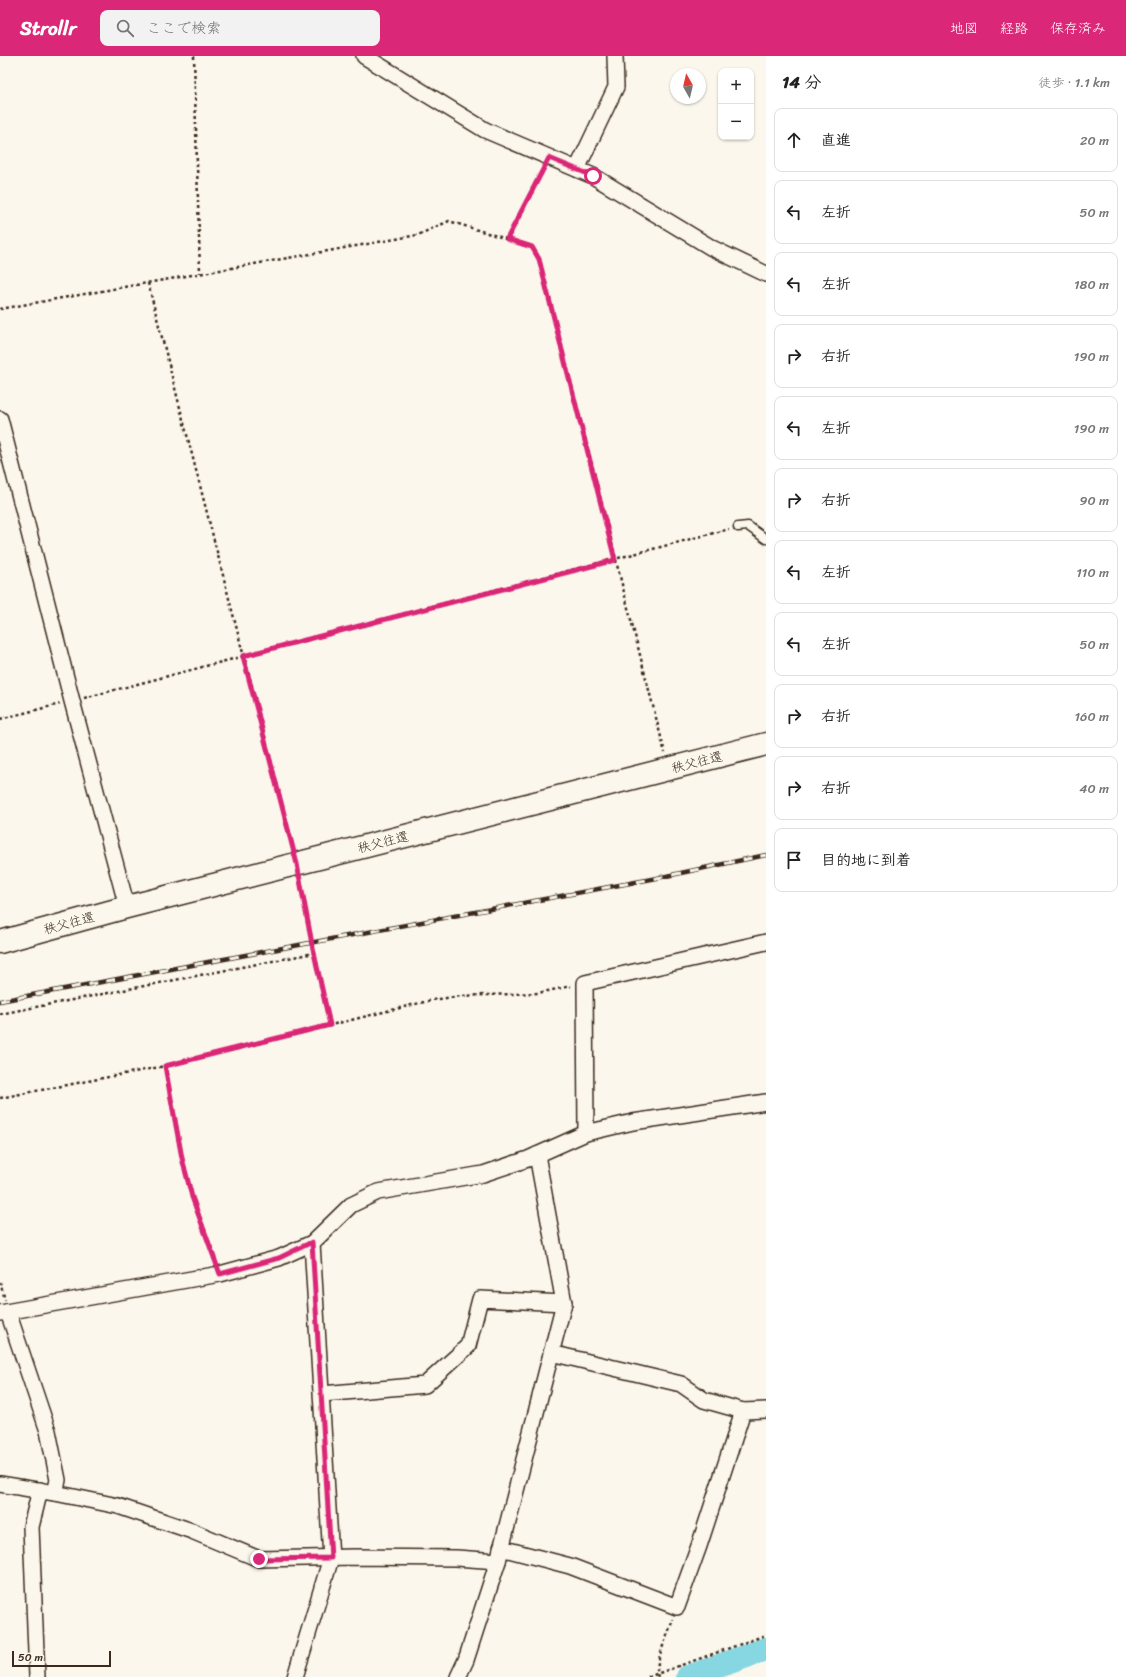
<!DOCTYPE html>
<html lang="ja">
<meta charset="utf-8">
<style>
:root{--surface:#fff;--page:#f2f2f2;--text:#222;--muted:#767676;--line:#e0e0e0;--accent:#db2777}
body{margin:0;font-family:Sriracha,"Klee One",sans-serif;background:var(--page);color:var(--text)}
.controls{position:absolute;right:12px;top:12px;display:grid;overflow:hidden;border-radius:8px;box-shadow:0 1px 3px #0004}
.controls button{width:36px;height:36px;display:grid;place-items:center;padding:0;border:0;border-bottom:1px solid var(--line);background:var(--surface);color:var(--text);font:20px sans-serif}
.compass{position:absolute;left:670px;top:12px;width:36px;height:36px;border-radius:50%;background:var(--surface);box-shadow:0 1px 3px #0004;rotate:352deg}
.scale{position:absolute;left:12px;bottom:10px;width:99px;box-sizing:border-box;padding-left:4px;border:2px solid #3b2a1e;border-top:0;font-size:11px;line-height:14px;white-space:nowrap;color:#3b2a1e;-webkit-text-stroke:3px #fbf7ec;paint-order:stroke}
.stop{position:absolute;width:12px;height:12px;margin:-9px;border:3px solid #db2777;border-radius:50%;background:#fff}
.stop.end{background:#db2777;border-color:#fff;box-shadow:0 1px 4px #0008}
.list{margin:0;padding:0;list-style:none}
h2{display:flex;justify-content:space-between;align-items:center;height:52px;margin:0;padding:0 16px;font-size:17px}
h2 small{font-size:13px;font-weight:400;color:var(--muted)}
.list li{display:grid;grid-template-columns:26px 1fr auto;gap:12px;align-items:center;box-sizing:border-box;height:64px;margin:0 8px 8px;padding:0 8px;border:1px solid var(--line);border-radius:8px}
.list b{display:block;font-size:15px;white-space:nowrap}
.list em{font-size:13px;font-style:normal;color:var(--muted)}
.icon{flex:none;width:22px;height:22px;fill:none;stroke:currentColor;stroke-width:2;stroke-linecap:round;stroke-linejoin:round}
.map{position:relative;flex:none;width:766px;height:1621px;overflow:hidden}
header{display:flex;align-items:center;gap:24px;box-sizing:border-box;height:56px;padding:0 20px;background:var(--accent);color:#fff}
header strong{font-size:19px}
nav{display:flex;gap:22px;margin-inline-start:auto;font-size:14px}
.search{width:280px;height:36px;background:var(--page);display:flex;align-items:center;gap:10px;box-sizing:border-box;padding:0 14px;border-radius:8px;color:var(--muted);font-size:15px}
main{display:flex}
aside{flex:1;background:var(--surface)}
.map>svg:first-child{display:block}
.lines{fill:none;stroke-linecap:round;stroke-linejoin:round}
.river{stroke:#87d7e2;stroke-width:24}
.lane-casing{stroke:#3b2a1e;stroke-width:11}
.street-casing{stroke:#3b2a1e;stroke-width:18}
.highway-casing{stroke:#3b2a1e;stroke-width:25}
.path{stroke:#3b2a1e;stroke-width:2.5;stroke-dasharray:3 3;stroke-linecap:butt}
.lane{stroke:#fbf7ec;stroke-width:8}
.street{stroke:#fbf7ec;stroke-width:15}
.highway{stroke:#fbf7ec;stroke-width:22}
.rail-casing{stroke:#3b2a1e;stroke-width:4.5}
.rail{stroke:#fbf7ec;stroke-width:3;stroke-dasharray:9;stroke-linecap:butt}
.route{stroke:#db2777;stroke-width:5}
.labels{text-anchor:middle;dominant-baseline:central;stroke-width:3.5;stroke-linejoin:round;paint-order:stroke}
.street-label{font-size:13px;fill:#3b2a1e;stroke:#fbf7ec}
</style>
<header>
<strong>Strollr</strong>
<div class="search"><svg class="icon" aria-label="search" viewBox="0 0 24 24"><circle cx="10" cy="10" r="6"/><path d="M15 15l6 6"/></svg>ここで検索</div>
<nav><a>地図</a><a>経路</a><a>保存済み</a></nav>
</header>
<main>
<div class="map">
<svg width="766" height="1621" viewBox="0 0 766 1621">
<rect width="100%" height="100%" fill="#fbf7ec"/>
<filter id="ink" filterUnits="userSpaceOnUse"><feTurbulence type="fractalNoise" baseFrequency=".025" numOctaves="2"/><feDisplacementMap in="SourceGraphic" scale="8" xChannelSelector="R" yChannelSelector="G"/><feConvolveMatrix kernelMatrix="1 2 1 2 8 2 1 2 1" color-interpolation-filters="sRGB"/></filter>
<g filter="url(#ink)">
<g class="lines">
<!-- river -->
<path class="river" d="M688,1621l78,-28"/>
<!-- lane casing -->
<g class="lane-casing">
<path id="lane" d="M738,471l10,-1 18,13"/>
</g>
<!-- street casing -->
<g class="street-casing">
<g id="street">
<path d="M364,0l121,74 108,46 119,72 54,26"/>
<path d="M577,113l39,-82 -1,-31"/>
<path d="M0,363l72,282 55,206"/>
<path d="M586,1077l-1,-150 181,-41"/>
<path d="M8,1256l40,119 10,49 -3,13"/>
<path d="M0,1257l220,-39 59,-16 33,-15 39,-38 27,-13 105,-18 45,-15 58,-26 47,-11 133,-20"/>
<path d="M551,1297l130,31 23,16 39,11"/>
<path d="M322,1338l103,-9 43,-39 12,-47 84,4"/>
<path d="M0,1428l55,9 63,13 74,25 67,28 95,-2 102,1 42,3"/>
<path d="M501,1492l69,18 107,41 22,-61 44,-135 23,-1"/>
<path d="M37,1621l-6,-150 9,-37"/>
<path d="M295,1621l36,-119 -19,-315"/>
<path d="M458,1621l8,-17 32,-99 66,-258 -27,-148"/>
</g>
</g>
<!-- highway casing -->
<g class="highway-casing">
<path id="highway" d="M0,886l127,-35 639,-163"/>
</g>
<!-- path -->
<g class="path">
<path d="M194,0l6,217"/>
<path d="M507,183l37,-71"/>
<path d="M148,227l145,565"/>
<path d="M0,253l418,-74 31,-14 83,26 7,12 126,494"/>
<path d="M84,642l645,-169"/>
<path d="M0,663l60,-15"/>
<path d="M300,824l12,64 18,81"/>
<path d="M0,958l314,-61"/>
<path d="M165,1010l17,92 10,39 24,65"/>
<path d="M0,1042l165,-32 267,-66 29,-4 77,-3 33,-7"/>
<path d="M0,1226l5,18"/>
<path d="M648,1621l118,-42"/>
<path d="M658,1621c-5,-12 11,-45 15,-58"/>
</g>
<!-- lane -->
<use href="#lane" class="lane"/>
<!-- street -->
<use href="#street" class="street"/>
<!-- highway -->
<use href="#highway" class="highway"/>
<!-- rail casing -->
<g class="rail-casing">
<path id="rail" d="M0,945l657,-123 109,-23"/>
</g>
<!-- rail -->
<use href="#rail" class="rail"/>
</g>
</g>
<g class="lines" filter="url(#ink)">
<!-- route -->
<path class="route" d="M259,1503l72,-1 -19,-316 -33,16 -59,16 -28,-77 -10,-39 -17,-92 165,-41 -18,-81 -15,-80 -54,-208 372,-96 -76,-301 -7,-12 -25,-8 42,-81 44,18"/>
</g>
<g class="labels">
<!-- street labels -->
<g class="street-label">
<text transform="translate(697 706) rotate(-14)">秩父往還</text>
<text transform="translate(383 786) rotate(-14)">秩父往還</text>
<text transform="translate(69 867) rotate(-15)">秩父往還</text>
</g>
</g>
</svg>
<div class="controls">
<button>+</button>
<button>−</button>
</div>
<svg class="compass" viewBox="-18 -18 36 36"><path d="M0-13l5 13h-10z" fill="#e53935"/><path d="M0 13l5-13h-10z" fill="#767676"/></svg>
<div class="scale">50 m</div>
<div class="stop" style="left:593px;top:120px"></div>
<div class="stop end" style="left:259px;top:1503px"></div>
</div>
<aside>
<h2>14 分<small>徒歩 · 1.1 km</small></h2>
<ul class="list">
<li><svg class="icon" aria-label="ahead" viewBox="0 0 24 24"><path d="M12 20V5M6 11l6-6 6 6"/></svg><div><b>直進</b></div><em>20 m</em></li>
<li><svg class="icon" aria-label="left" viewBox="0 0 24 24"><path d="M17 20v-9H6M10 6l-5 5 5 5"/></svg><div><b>左折</b></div><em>50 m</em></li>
<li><svg class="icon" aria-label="left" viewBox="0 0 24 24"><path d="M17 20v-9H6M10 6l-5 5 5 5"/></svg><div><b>左折</b></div><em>180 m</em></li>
<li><svg class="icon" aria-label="right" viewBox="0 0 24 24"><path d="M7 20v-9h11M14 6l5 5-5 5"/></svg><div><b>右折</b></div><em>190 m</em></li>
<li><svg class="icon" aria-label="left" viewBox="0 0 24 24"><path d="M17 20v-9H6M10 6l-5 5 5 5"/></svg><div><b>左折</b></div><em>190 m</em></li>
<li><svg class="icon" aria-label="right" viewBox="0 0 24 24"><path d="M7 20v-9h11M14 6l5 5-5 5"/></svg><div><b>右折</b></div><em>90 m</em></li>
<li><svg class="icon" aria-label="left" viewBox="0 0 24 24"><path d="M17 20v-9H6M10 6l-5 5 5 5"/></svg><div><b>左折</b></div><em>110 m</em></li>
<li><svg class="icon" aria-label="left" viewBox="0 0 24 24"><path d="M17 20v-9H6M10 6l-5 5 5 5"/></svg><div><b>左折</b></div><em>50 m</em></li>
<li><svg class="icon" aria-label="right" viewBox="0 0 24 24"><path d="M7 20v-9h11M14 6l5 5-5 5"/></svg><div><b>右折</b></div><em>160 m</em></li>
<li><svg class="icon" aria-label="right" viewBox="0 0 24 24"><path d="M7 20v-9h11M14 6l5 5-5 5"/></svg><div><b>右折</b></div><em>40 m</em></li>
<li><svg class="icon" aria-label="arrive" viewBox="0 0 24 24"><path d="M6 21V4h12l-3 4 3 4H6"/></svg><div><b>目的地に到着</b></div></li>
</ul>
</aside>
</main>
